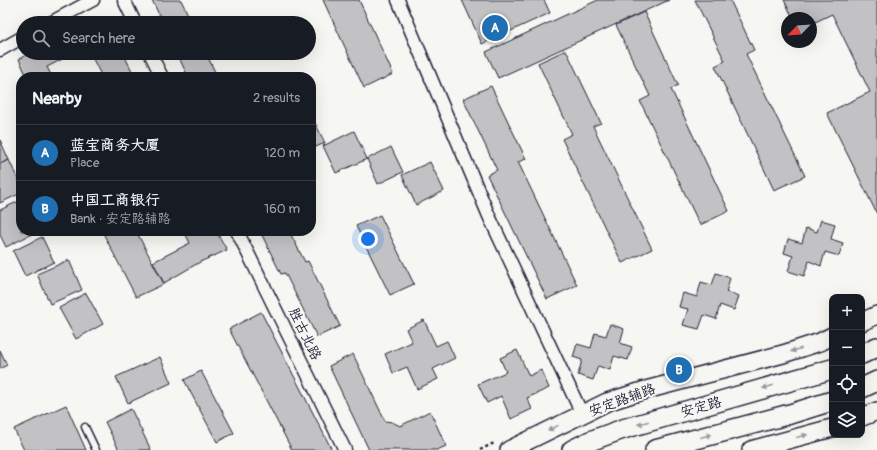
<!DOCTYPE html>
<meta charset="utf-8">
<style>
:root{--surface:#171b24;--page:#242831;--text:#f1f3f6;--muted:#9ea1a6;--line:#363941;--accent:#1f6fb2}
body{margin:0;font-family:Pangolin,"LXGW WenKai TC",sans-serif;background:var(--page);color:var(--text)}
.controls{position:absolute;right:12px;bottom:12px;display:grid;overflow:hidden;border-radius:8px;box-shadow:0 4px 16px #0002}
.controls button{width:36px;height:36px;display:grid;place-items:center;padding:0;border:0;border-bottom:1px solid var(--line);background:var(--surface);color:var(--text);font:20px sans-serif}
.compass{position:absolute;left:781px;top:12px;width:36px;height:36px;border-radius:50%;background:var(--surface);box-shadow:0 4px 16px #0002;rotate:245deg}
.you{position:absolute;left:368px;top:239px;width:14px;height:14px;margin:-10px;border:3px solid #fff;border-radius:50%;background:#1a73e8;box-shadow:0 0 0 6px #1a73e833}
.badge{display:grid;place-items:center;width:26px;height:26px;border-radius:50%;background:var(--accent);color:#fff;font-size:13px;font-weight:700}
.pin{position:absolute;translate:-50% -50%;border:2px solid #fff;box-shadow:0 1px 4px #0006}
.list{margin:0;padding:0;list-style:none}
h2{display:flex;justify-content:space-between;align-items:center;height:52px;margin:0;padding:0 16px;font-size:17px}
h2 small{font-size:13px;font-weight:400;color:var(--muted)}
.list li{display:grid;grid-template-columns:26px 1fr auto;gap:12px;align-items:center;box-sizing:border-box;height:56px;padding:0 16px;border-top:1px solid var(--line)}
.list b{display:block;font-size:15px;white-space:nowrap}
.list p{margin:0;font-size:13px;white-space:nowrap;color:var(--muted)}
.list em{font-size:13px;font-style:normal;color:var(--muted)}
.icon{flex:none;width:22px;height:22px;fill:none;stroke:currentColor;stroke-width:2;stroke-linecap:round;stroke-linejoin:round}
.map{position:relative;flex:none;width:877px;height:450px;overflow:hidden}
.search{position:absolute;background:var(--surface);box-shadow:0 4px 16px #0002;left:16px;top:16px;width:300px;height:44px;display:flex;align-items:center;gap:10px;box-sizing:border-box;padding:0 14px;border-radius:22px;color:var(--muted);font-size:15px}
.panel{position:absolute;background:var(--surface);box-shadow:0 4px 16px #0002;left:16px;top:72px;width:300px;height:164px;border-radius:16px}
.map>svg:first-child{display:block}
.building{fill:#c2c2c4;stroke:#22223b}
.lines{fill:none;stroke-linecap:round;stroke-linejoin:round}
.lane-casing{stroke:#22223b;stroke-width:9}
.street-casing{stroke:#22223b;stroke-width:15}
.secondary-casing{stroke:#22223b;stroke-width:20}
.primary-casing{stroke:#22223b;stroke-width:22}
.path{stroke:#22223b;stroke-width:2.5;stroke-dasharray:3 3;stroke-linecap:butt}
.lane{stroke:#f6f6f2;stroke-width:6}
.street{stroke:#f6f6f2;stroke-width:12}
.secondary{stroke:#f6f6f2;stroke-width:17}
.primary{stroke:#f6f6f2;stroke-width:19}
.oneway{fill:#9797a0}
.labels{text-anchor:middle;dominant-baseline:central;stroke-width:4;stroke-linejoin:round;paint-order:stroke}
.street-label{font-size:14px;fill:#22223b;stroke:#f6f6f2}
</style>
<div class="map">
<svg width="877" height="450" viewBox="0 0 877 450">
<rect width="100%" height="100%" fill="#f6f6f2"/>
<filter id="ink" filterUnits="userSpaceOnUse"><feTurbulence type="fractalNoise" baseFrequency=".025" numOctaves="2"/><feDisplacementMap in="SourceGraphic" scale="8" xChannelSelector="R" yChannelSelector="G"/><feConvolveMatrix kernelMatrix="1 2 1 2 8 2 1 2 1" color-interpolation-filters="sRGB"/></filter>
<g filter="url(#ink)">
<!-- building -->
<g class="building">
<path d="M152,0h29l11,23h-29z"/>
<path d="M323,0h36l34,74 -29,14z"/>
<path d="M462,0h82l6,13 -68,31z"/>
<path d="M598,0h71l-171,78 -12,-26z"/>
<path d="M695,0h35l24,50 -8,4 59,122 -31,14 -59,-124 10,-5z"/>
<path d="M784,0h91l2,3v211l-50,-101 43,-21 -38,-78 -21,10v-6h-18z"/>
<path d="M644,12l34,73 -7,4 58,122 -29,14 -60,-124 10,-5 -34,-71z"/>
<path d="M566,50l35,73 -8,3 59,123 -30,14 -60,-124 10,-5 -34,-71z"/>
<path d="M31,53h43l-27,14 5,10h-25l-8,-18z"/>
<path d="M90,53h33l12,24h-33z"/>
<path d="M177,53h29l9,19 -11,5h-16z"/>
<path d="M491,86l35,73 -8,3 59,123 -30,14 -60,-124 10,-5 -34,-71z"/>
<path d="M313,119l12,24 -14,6v-29z"/>
<path d="M354,131l13,28 -31,14 -13,-27z"/>
<path d="M0,140l9,20 -9,4z"/>
<path d="M391,147l12,25 -25,12 -11,-25z"/>
<path d="M9,160l12,26v7l-21,10v-39z"/>
<path d="M430,162l14,29 -28,14 -14,-30z"/>
<path d="M19,201l2,4v26h13v2l-28,14 -6,-12v-25z"/>
<path d="M380,215l34,69 -24,11 -34,-69z"/>
<path d="M821,220l14,4 -4,15 12,4 -4,13 -14,-4 -4,14 -12,-5 -5,15 -16,-5 5,-15 -9,-3 4,-14 14,4 4,-15 11,4z"/>
<path d="M102,231h34l28,53 -28,13z"/>
<path d="M184,231h32l11,19 -27,12 -36,21 -11,-21 37,-19z"/>
<path d="M260,231h29l16,31 3,-1 32,65 -23,11 -32,-64 -4,1z"/>
<path d="M42,237l12,25 -29,14 -12,-25z"/>
<path d="M69,260l13,30 -32,14 -13,-30z"/>
<path d="M716,273l14,5 -4,14 13,4 -5,14 -14,-5 -4,14 -12,-4 -5,14 -16,-4 5,-16 -9,-2 4,-14 14,4 4,-15 11,3z"/>
<path d="M86,293l17,31 -27,15 -17,-31z"/>
<path d="M261,312l70,136 -3,2h-36l-63,-121z"/>
<path d="M424,320l12,26 11,-5 8,17 -22,11 5,10 -21,10 -10,-22 -14,6 -8,-19 27,-12 -6,-13z"/>
<path d="M610,324l14,5 -4,14 12,4 -4,13 -14,-4 -4,14 -12,-4 -5,14 -15,-5 4,-15 -9,-3 4,-13 14,4 4,-15 11,3z"/>
<path d="M0,350l7,15 -7,4z"/>
<path d="M517,350l12,26 12,-6 8,18 -22,10 5,11 -21,10 -10,-23 -14,7 -9,-19 28,-12 -6,-14z"/>
<path d="M353,354l32,67 7,1 8,4 30,-15 16,35 -9,4h-68l-40,-84z"/>
<path d="M160,357l11,26 -43,20 -12,-26z"/>
<path d="M201,371l33,62 -17,9 -33,-62z"/>
<path d="M66,405l20,45h-62l-10,-21z"/>
<path d="M131,409l20,41h-32l-14,-28z"/>
</g>
<g class="lines">
<!-- lane casing -->
<g class="lane-casing">
<path id="lane" d="M85,427l11,23"/>
</g>
<!-- street casing -->
<g class="street-casing">
<g id="street">
<path d="M124,0l11,23"/>
<path d="M398,0l91,216 93,198"/>
<path d="M50,23l43,-23"/>
<path d="M0,50l23,-13"/>
<path d="M150,53l12,24"/>
<path d="M237,231l108,219"/>
</g>
</g>
<!-- secondary casing -->
<g class="secondary-casing">
<g id="secondary">
<path d="M862,322l15,-7"/>
<path d="M862,417l15,-6"/>
<path d="M509,450l98,-48 35,-11 141,-37 37,-12 12,-6"/>
<path d="M751,450l81,-22"/>
</g>
</g>
<!-- primary casing -->
<g class="primary-casing">
<g id="primary">
<path d="M862,354l15,-7"/>
<path d="M862,388l15,-7"/>
<path d="M572,450l18,-9 33,-12 209,-60"/>
<path d="M655,450l135,-36 42,-13"/>
</g>
</g>
<!-- path -->
<path class="path" d="M480,450l16,-8"/>
<!-- lane -->
<use href="#lane" class="lane"/>
<!-- street -->
<use href="#street" class="street"/>
<!-- secondary -->
<use href="#secondary" class="secondary"/>
<!-- primary -->
<use href="#primary" class="primary"/>
</g>
<!-- one-way arrows -->
<defs><path id="oneway-solid" d="M-6-.8H1V-3.2L6.5 0L1 3.2V.8H-6Z"/></defs>
<g class="oneway">
<use href="#oneway-solid" transform="translate(796 350) rotate(162)"/>
<use href="#oneway-solid" transform="translate(768 387) rotate(164)"/>
<use href="#oneway-solid" transform="translate(643 423) rotate(164)"/>
<use href="#oneway-solid" transform="translate(553 428) rotate(154)"/>
<use href="#oneway-solid" transform="translate(706 436) rotate(-15)"/>
<use href="#oneway-solid" transform="translate(802 436) rotate(-15)"/>
</g>
</g>
<g class="labels">
<!-- street labels -->
<g class="street-label">
<text transform="translate(305 334) rotate(64)">胜古北路</text>
<text transform="translate(622 400) rotate(-20)">安定路辅路</text>
<text transform="translate(701 407) rotate(-16)">安定路</text>
</g>
</g>
</svg>
<div class="controls">
<button>+</button>
<button>−</button>
<button><svg class="icon" aria-label="locate" viewBox="0 0 24 24"><circle cx="12" cy="12" r="6"/><path d="M12 2v4M12 18v4M2 12h4M18 12h4"/></svg></button>
<button><svg class="icon" aria-label="layers" viewBox="0 0 24 24"><path d="M12 4l9 5-9 5-9-5zM3 14l9 5 9-5"/></svg></button>
</div>
<svg class="compass" viewBox="-18 -18 36 36"><path d="M0-13l5 13h-10z" fill="#e53935"/><path d="M0 13l5-13h-10z" fill="#9ea1a6"/></svg>
<div class="you"></div>
<div class="pin badge" style="left:495px;top:28px">A</div>
<div class="pin badge" style="left:679px;top:370px">B</div>
<div class="search"><svg class="icon" aria-label="search" viewBox="0 0 24 24"><circle cx="10" cy="10" r="6"/><path d="M15 15l6 6"/></svg>Search here</div>
<section class="panel">
<h2>Nearby<small>2 results</small></h2>
<ul class="list">
<li><span class="badge">A</span><div><b>蓝宝商务大厦</b><p>Place</p></div><em>120 m</em></li>
<li><span class="badge">B</span><div><b>中国工商银行</b><p>Bank · 安定路辅路</p></div><em>160 m</em></li>
</ul>
</section>
</div>
